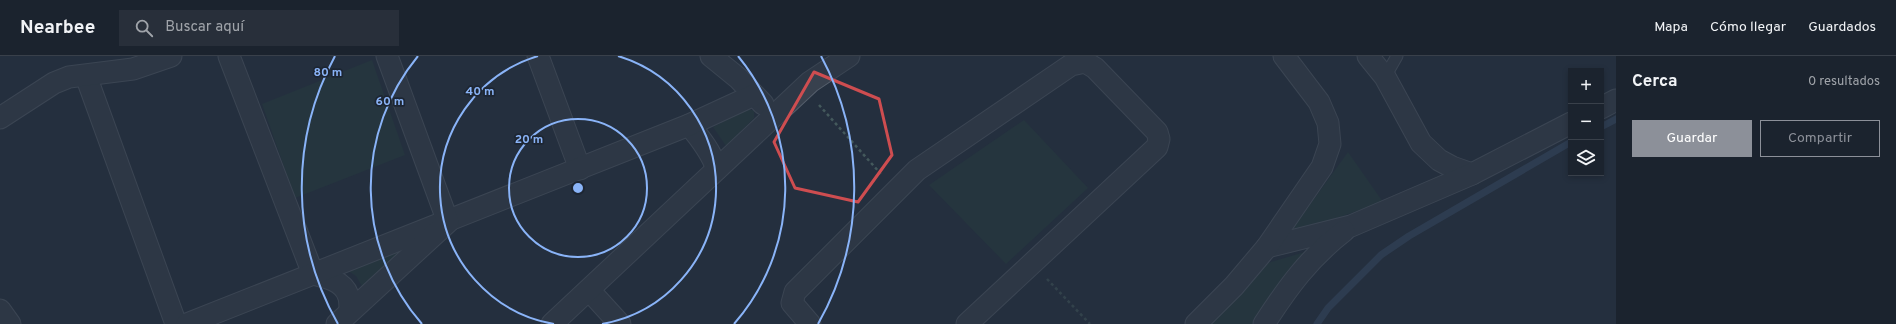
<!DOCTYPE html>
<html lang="es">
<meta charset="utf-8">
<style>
:root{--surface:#1b232e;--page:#282f3a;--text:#f1f3f6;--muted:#a0a4aa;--line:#39404a;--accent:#8c9099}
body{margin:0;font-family:Overpass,sans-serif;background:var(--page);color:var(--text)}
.controls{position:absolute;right:12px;top:12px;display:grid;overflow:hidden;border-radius:0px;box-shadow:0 2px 6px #0003}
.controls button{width:36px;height:36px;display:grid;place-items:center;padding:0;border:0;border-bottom:1px solid var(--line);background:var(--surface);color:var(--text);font:20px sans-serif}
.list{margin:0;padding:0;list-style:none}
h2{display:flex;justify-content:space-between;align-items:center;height:52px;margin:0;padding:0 16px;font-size:17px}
h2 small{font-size:13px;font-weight:400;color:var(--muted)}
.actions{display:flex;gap:8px;padding:12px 16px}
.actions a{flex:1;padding:9px 0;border:1px solid var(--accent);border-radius:0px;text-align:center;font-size:14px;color:var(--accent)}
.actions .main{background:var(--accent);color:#fff}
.icon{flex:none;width:22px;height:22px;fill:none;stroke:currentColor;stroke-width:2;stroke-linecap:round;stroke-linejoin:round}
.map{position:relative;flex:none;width:1616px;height:268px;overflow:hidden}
header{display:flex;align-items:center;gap:24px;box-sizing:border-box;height:56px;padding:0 20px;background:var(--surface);border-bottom:1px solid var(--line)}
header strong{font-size:19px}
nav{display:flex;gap:22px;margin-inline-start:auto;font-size:14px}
.search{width:280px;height:36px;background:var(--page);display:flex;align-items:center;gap:10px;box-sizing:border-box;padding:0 14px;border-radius:0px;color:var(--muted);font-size:15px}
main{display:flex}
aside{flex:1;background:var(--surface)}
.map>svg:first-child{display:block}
.green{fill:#263c3f}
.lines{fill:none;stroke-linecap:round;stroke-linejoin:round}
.stream{stroke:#394c67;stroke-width:7}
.service-casing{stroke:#565f6c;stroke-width:13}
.minor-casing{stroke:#565f6c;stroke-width:23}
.path{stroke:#44595c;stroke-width:2.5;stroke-dasharray:3 3;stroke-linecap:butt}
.service{stroke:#38414e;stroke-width:11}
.minor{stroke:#38414e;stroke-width:21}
.marked{fill:none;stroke:#ce4d50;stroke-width:3;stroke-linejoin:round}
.ring{fill:none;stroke:#8ab4f8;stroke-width:2}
.centre{fill:#8ab4f8;stroke:#1d2633;stroke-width:2}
.ring-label{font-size:12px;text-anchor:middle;font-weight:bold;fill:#8ab4f8;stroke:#1d2633;stroke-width:3.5;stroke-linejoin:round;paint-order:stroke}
</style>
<header>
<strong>Nearbee</strong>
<div class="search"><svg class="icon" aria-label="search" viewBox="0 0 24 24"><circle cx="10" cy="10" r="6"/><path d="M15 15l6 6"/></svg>Buscar aquí</div>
<nav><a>Mapa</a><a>Cómo llegar</a><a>Guardados</a></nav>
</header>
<main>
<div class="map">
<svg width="1616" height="268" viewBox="0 0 1616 268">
<rect width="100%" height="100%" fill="#242f3e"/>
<!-- green -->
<g class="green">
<path d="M372,4l33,95 -110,43 -33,-94z"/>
<path d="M747,54h7v8l-28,28 -13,-19z"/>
<path d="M1024,64l64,68 -82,76 -77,-79z"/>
<path d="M1348,96l35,50 -95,33z"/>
<path d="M406,192l-43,40 -7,-12 -9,-6z"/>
<path d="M1305,196l-53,72h-45l57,-60z"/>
</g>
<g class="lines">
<!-- stream -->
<g class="stream">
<path d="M1601,71l15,-8"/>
<path d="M1317,268l11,-16 53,-53 28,-19 162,-94"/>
</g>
<!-- service casing -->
<g class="service-casing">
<path id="service" d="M1385,21l12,-21"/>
</g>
<!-- minor casing -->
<g class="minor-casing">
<g id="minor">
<path d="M229,0l84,218c13,3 30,7 35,21 2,4 2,11 2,16"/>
<path d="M538,0l42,113"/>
<path d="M711,0l27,22 25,26"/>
<path d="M1368,0l17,21 36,66 18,17 13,7 20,7"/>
<path d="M86,20l90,248"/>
<path d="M1601,52l15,-8"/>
<path d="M0,62l54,-35 15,-6 64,-8 38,-13"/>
<path d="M689,69c12,14 22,27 28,44"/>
<path d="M1267,191l84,-21 121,-52 99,-51"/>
<path d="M589,234l31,34"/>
<path d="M0,254l10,14"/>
<path d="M187,268l502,-199 65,-30"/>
<path d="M337,268l111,-102 -61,-166"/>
<path d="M552,268l258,-242 39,-26"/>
<path d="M810,268l-18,-21 3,-11 122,-122 154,-105 14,-3 10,6 62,64 2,7 -2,8 -190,177"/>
<path d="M1196,268l38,-38 33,-39 55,-80 8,-23 -2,-21 -9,-21 -35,-46"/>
<path d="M1264,268c24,-37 45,-66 80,-93"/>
</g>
</g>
<!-- path -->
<g class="path">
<path d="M819,49l62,69"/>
<path d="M1047,223l43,45"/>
</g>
<!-- service -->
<use href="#service" class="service"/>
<!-- minor -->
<use href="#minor" class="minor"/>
</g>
<!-- marked area -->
<path d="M0 0H1616V268H0ZM814,16l65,27 13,56 -34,47 -63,-14 -21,-46z" fill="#242f3e" fill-opacity=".55" fill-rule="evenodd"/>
<path class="marked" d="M814,16l65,27 13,56 -34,47 -63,-14 -21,-46z"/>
<!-- distance rings -->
<g class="ring">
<circle cx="578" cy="132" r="69"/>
<path d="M554 268A138 138 0 0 1 538 0M618 0A138 138 0 0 1 602 268"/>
<path d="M422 268A207 207 0 0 1 418 0M738 0A207 207 0 0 1 734 268"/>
<path d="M338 268A276 276 0 0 1 335 0M821 0A276 276 0 0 1 818 268"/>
</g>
<circle cx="578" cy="132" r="6" class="centre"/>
<g class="ring-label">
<text x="328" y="20">80 m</text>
<text x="480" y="39">40 m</text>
<text x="390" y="49">60 m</text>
<text x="529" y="87">20 m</text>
</g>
</svg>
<div class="controls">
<button>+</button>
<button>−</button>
<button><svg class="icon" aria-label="layers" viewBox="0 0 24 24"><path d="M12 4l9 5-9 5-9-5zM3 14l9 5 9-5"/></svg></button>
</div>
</div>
<aside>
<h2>Cerca<small>0 resultados</small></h2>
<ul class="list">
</ul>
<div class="actions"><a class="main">Guardar</a><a>Compartir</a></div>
</aside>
</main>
